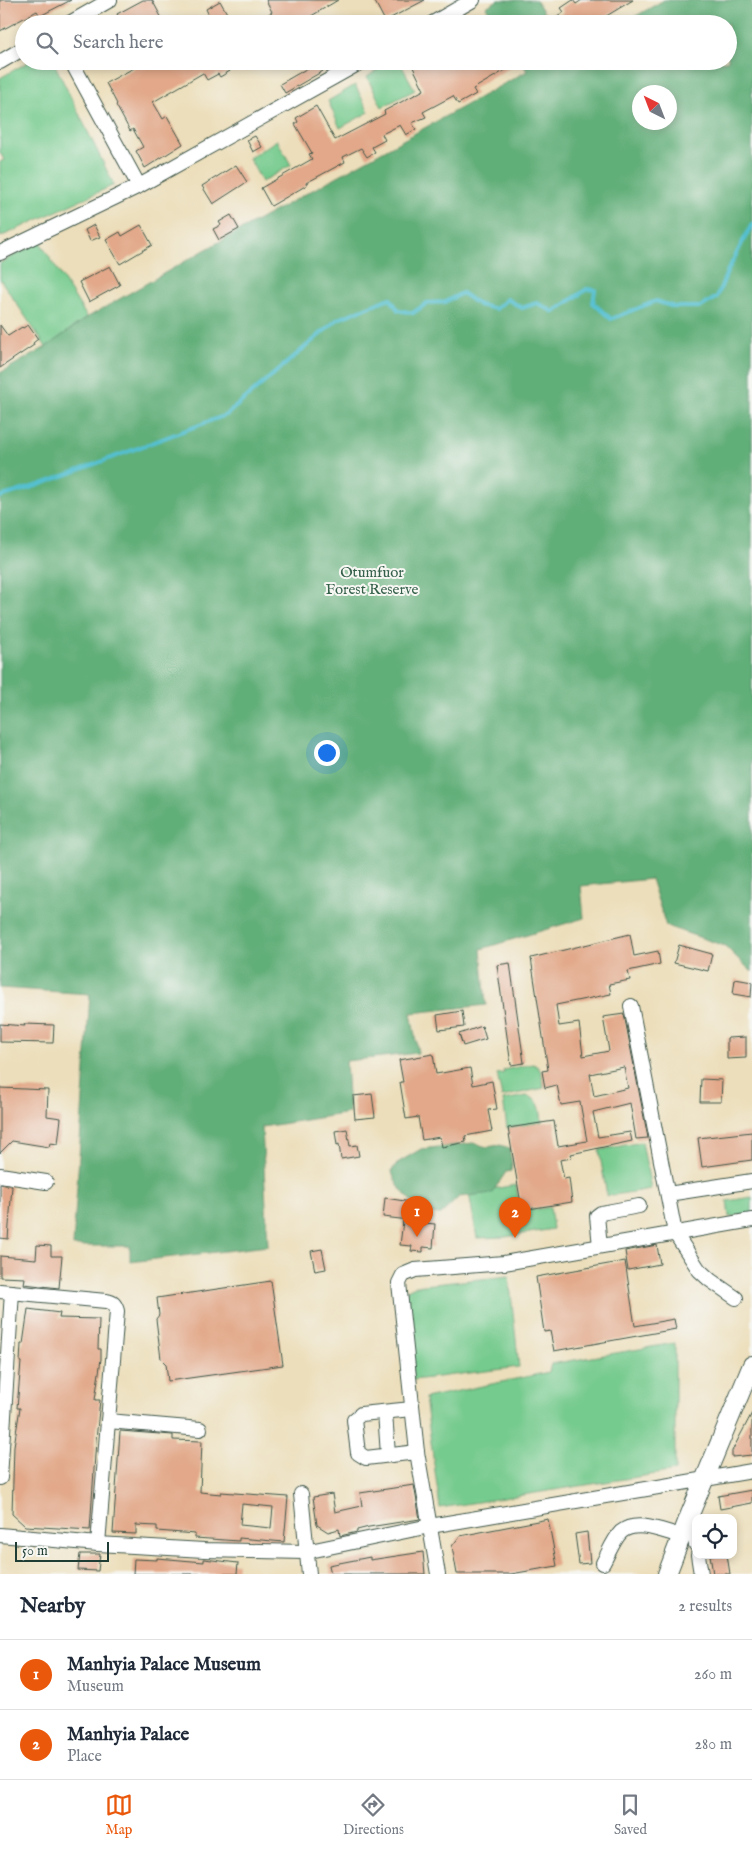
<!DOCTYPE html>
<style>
:root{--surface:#fff;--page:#f6f6f7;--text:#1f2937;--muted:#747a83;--line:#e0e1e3;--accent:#ea580c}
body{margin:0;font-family:"IM FELL English",serif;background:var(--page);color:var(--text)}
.controls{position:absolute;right:15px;bottom:15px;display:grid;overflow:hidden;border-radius:10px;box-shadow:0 2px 8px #0003}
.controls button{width:45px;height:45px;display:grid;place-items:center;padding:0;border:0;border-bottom:1px solid var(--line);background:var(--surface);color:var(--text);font:25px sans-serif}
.compass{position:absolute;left:632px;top:85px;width:45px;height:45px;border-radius:50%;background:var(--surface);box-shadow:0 2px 8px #0003;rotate:318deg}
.scale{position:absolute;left:15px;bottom:12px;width:94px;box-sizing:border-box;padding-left:5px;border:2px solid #1f3d34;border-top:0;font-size:14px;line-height:18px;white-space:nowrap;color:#1f3d34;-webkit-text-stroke:4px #f6f6f2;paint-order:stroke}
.you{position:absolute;left:326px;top:752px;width:18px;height:18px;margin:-12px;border:4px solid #fff;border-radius:50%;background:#1a73e8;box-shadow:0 0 0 8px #1a73e833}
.badge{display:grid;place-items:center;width:32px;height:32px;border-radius:50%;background:var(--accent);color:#fff;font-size:16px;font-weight:700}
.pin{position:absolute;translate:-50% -41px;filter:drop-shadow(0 1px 2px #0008)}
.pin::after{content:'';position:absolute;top:26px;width:18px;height:15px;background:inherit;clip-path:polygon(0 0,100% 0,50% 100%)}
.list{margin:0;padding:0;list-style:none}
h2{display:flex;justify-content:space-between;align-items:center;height:65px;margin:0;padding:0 20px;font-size:21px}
h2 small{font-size:16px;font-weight:400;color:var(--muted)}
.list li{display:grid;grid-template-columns:32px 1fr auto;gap:15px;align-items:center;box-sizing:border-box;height:70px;padding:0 20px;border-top:1px solid var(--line)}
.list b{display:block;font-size:19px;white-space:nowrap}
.list p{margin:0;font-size:16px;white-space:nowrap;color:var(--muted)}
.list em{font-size:16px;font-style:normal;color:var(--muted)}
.icon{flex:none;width:28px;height:28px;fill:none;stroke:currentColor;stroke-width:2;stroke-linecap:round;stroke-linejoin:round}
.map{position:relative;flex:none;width:752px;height:1574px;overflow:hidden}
.search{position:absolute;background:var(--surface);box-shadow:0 2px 8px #0003;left:15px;right:15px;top:15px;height:55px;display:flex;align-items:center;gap:12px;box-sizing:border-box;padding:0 18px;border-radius:28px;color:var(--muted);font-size:19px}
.sheet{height:205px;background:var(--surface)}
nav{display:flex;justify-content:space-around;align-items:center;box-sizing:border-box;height:70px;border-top:1px solid var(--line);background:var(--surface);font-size:14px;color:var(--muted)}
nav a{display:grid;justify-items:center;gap:2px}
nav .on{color:var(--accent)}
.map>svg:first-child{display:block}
.green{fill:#75ca8d;stroke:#4a8460}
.forest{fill:#60ae78;stroke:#407656;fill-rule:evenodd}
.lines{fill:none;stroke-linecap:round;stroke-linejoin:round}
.stream{stroke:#55c0d1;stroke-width:4}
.building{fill:#e2a889;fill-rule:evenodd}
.minor-casing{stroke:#3e5548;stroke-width:16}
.major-casing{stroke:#3e5548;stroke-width:20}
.minor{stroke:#fff;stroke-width:14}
.major{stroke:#fff;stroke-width:18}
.labels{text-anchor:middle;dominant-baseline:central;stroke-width:4;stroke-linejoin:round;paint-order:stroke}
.park-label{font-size:15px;fill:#34604a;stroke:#f6f6f2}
</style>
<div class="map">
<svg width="752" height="1574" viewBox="0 0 752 1574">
<rect width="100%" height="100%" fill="#f6f6f2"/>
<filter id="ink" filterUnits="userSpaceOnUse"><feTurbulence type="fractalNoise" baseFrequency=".02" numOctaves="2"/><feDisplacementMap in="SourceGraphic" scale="10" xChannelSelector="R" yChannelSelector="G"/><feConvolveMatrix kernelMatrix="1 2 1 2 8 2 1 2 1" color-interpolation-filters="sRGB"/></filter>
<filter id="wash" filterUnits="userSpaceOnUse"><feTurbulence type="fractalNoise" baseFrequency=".0096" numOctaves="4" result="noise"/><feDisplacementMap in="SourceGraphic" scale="20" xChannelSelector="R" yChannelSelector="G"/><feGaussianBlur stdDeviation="1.12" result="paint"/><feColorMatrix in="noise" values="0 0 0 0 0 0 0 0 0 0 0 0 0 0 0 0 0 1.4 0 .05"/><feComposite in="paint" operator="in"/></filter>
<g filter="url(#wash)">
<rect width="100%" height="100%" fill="#ecdeba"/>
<!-- green -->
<g class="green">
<path d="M30,61h23l61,124 -114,52v-75l4,-2 -4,-8v-74z"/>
<path d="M391,61h8l16,29 -33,17 -15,-30z"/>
<path d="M355,85l14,27 -29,16 -12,-27z"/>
<path d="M277,140l14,25 -29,17 -13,-24z"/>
<path d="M40,242l47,75 -41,30 -46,-68v-16z"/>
<path d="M533,1064c10,4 10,15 11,24l-42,9 -5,-23 7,-1 -1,-3z"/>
<path d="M526,1096c15,3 14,13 16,26l-35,6 -4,-28z"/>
<path d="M642,1142l9,47 -44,7 -8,-46z"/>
<path d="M516,1185l4,27 30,-5 3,22 -48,8 -28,1 -8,-45z"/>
<path d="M752,1197v17l-23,3 -2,-16z"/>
<path d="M509,1276l10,91 -106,13 -9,-83 3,-7 8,-4z"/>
<path d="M675,1343v128l-235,37 -15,-110 124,-26 2,-8z"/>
</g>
<!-- forest -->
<g class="forest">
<path d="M498,0h38l15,24h-54l-11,-17z"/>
<path d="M664,0h88v972l-27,-26 -59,-20 -15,-47 -70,7 3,32 -103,31 5,56 -75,8 7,40 -72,8 3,52 -87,14 6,119 -138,16v-16h-57l17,-252 -90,-6v-615l46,-26 42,-30 122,-70 317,-176 -6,-10h207v-37h-106zM670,92v30h-30v-30z"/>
<path d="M473,1143l14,4 13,-2 9,3 3,16 -1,7 -5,1 -14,21 -33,4 -18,17c-4,0 -8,0 -12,-2 -14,-4 -36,-27 -37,-42l7,-8 22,-13z"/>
</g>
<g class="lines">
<!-- stream -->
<path class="stream" d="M0,497l39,-12 187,-70 112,-96 52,-21 8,12 15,3 14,-10 18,-1 17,-9 17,12 17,4 11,-10 15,9 15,-5 17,9 33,-23 8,1 -2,13 18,16 45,-18 18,6h27l16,-10 10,-25 25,-48"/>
</g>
<g id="blocks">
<!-- building -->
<g class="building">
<path d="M0,0h71l-31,16 -3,-5 -37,20z"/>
<path d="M143,0h9l13,24h-42l-6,-10z"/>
<path d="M266,0h72l-40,24h-45l19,-12z"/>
<path d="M374,0h51l-40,21z"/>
<path d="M573,0l3,4 6,-4h51l-35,21 -2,-3 -9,6h-39l16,-12 -3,-4z"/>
<path d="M220,1l13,23h-20l-7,-15z"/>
<path d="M130,61h109l-11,7 2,3 -10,6 -2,-3 -11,6 -4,-7 -50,29 10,17 4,-3 16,28 -38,24 -9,-17 7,-4 -10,-18 -3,2 -14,-26 1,-1 -11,-21 28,-15z"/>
<path d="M410,61h111l-48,28 3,5 -18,10 -5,-8 -30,16 3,5 -14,6 4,6 -10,6 -6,-10 -18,9 3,6 -13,7 3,5 -8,5 -6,-9 -18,9 2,5 -39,21 1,2 -36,21 -10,-18 51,-29 -3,-5 3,-1 -17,-29 3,-2 -2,-4 20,-12 19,34 50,-26 -1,-3 40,-21z"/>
<path d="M318,62l5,9 -38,22 -5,-9z"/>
<path d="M255,136l7,11 -9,5 -6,-12z"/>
<path d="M236,165l11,17 -34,22 -11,-18z"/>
<path d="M231,215l8,14 -20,11 -6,-11 8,-4 -2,-3z"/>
<path d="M94,225l6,12 -10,4 -5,-11z"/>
<path d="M141,225l11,20 -32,19 -14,-24 14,-8 2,4z"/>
<path d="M110,266l10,19 -31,17 -10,-20z"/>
<path d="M0,325l8,11 14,-9 1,1 5,-3 10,14 -5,4 1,2 -34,23z"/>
<path d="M630,934l4,22 24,-5 2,13 -32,7 2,9 -21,4 2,10 -55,11 3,21 20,-3 4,33 26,-5 -6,-34 21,-3 24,124 -12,1 -6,-36 -37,9 5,25 32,-5 2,9 -61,13 1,4 -12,2 4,19 5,-1 3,24 -50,8 -14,-82 46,-7 4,25 29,-5 -7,-39 -19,3 -4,-20 -12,3 -3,-17 6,-1 -17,-112zM624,1067l4,21 -34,8 -4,-22z"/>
<path d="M679,945l33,9 -4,17 -34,-8z"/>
<path d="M510,963l14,100 -13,2 -14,-100z"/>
<path d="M735,979l17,3 -1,15 -18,-3z"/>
<path d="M462,1011l2,16 -25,3 -2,-15z"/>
<path d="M0,1024l25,2 -1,-2 30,1 -1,18 -53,-1z"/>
<path d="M482,1026l4,13 -23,7 -4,-12z"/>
<path d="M746,1037v21l-19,1v-21z"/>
<path d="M433,1054l3,20 34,-6 3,17 19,-4 5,28 -9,1 4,21 -27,5 1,6 -24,5 -2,-10 -18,3 -4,-23 -12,2 -6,-37h3l-4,-22z"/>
<path d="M701,1079l21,1 -1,22h-21z"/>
<path d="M0,1088l48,2 -1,26 14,2 -3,26 -8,-1 -1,4 -37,-6 -12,12z"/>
<path d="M372,1094l3,23 -20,2 -2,-23z"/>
<path d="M347,1129l3,17 7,-1 2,11 -18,3 -2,-15 -2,1 -2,-14z"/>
<path d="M752,1132v28l-50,7 -4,-29z"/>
<path d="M0,1184l12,2 -4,53 -8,-1z"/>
<path d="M385,1198l26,4 -2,18 -26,-3z"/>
<path d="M403,1221l32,3 -2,24 -10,-1v5l-12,-1 1,-5 -12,-1z"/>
<path d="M37,1245l14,1v10h11l-3,32 -35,-4 1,-6 -25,-1v-21l36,3z"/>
<path d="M657,1245l3,19 -32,6 -3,-19z"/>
<path d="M322,1249l4,20 -11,2 -4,-20z"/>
<path d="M625,1261l10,65 39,-7 2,10 -122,22 -4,-20 -6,1 -8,-55z"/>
<path d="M271,1281l12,84 -115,16 -2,-17 -5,-5 -5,-40 3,-4 -2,-17z"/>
<path d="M28,1309l32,4 -1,5 40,1 -1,30h3v10l-6,41h5l-4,40 -6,90 -65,-4 -13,-12 2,-68 6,-38h-3l4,-46h-1l1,-18h2z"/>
<path d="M752,1413v42l-20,2v-6z"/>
<path d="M120,1431l53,4v5l29,1 -2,51 21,2v-2l67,5 -4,45 -45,-4v3l-44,-3v-4l-38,-3v-5l-21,-1v9l-23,-1zM242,1504l31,3 -2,21 -31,-3z"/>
<path d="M414,1485l6,34 -51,8 -12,3v2l-17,4 -1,-7 -11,3 -11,-7 -4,-28 19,-3 3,18 27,-6 -2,-13z"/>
<path d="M752,1490v13l-32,6 -2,-13z"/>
<path d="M548,1519l9,47 -46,8h-54l-5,-28 8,-10z"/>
<path d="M587,1532l3,31 -11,1 -4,-30z"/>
<path d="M423,1552l2,22h-94l-2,-9 41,-8v3z"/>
<path d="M80,1554h20l-2,17 -20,-1z"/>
<path d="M710,1555h17l3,19h-17z"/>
<path d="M157,1558l47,4v-3l34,4 -1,11h-104l1,-15 23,1z"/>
</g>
</g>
</g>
<g filter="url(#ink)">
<use href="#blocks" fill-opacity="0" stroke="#3e5548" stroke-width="1"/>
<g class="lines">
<!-- minor casing -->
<g class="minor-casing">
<g id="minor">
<path d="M68,24l42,-24"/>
<path d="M431,24l42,-24"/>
<path d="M71,61l68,125"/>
<path d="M0,62l24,-14"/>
<path d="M0,253l139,-67 224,-125"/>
<path d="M631,1006l44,227 24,37 11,10 26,18"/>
<path d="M0,1175l46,7"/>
<path d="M668,1194l84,-13"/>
<path d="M600,1246l-3,-30 4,-3 38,-7"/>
<path d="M0,1291l106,10c7,1 9,3 11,10l-19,233"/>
<path d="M412,1409l-51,5 -7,6 4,33 8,5 51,-6"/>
<path d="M385,1412l3,43"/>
<path d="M108,1421l92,8"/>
<path d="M0,1478l12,-186"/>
<path d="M301,1494l8,80"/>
<path d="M690,1514l6,31"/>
<path d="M0,1535l98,9 106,6 101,2 125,-26 322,-55"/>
<path d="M698,1555l3,19"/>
<path d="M603,1563c5,-9 11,-24 18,-31 16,-13 43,0 61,4"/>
<path d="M438,1574l-21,-122 -18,-169 4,-8 12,-5 89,-7 248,-43"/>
</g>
</g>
<!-- major casing -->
<g class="major-casing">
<path id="major" d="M667,1574l23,-60 62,-149"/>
</g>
<!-- minor -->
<use href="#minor" class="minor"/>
<!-- major -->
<use href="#major" class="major"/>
</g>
</g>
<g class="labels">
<!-- park labels -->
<g class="park-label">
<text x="372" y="572">Otumfuor<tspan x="372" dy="17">Forest Reserve</tspan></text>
</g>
</g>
</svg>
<div class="controls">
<button><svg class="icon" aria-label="locate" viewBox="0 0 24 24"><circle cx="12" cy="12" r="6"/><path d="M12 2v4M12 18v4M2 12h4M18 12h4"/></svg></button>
</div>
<svg class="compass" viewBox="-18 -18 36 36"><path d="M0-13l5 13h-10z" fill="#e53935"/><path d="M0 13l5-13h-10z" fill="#747a83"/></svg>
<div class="scale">50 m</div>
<div class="you"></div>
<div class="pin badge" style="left:417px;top:1237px">1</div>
<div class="pin badge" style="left:515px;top:1238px">2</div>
<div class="search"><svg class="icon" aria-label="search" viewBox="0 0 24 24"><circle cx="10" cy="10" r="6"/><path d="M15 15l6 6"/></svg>Search here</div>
</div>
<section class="sheet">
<h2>Nearby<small>2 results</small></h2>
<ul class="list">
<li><span class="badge">1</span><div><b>Manhyia Palace Museum</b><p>Museum</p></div><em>260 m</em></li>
<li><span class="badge">2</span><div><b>Manhyia Palace</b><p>Place</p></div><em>280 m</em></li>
</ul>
</section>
<nav>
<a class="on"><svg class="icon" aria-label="map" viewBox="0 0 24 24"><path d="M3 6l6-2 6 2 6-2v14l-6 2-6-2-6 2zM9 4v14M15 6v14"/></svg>Map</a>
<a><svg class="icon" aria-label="directions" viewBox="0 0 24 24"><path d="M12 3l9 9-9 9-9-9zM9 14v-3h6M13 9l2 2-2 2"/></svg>Directions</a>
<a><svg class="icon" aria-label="saved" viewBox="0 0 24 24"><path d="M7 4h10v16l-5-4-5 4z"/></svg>Saved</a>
</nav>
